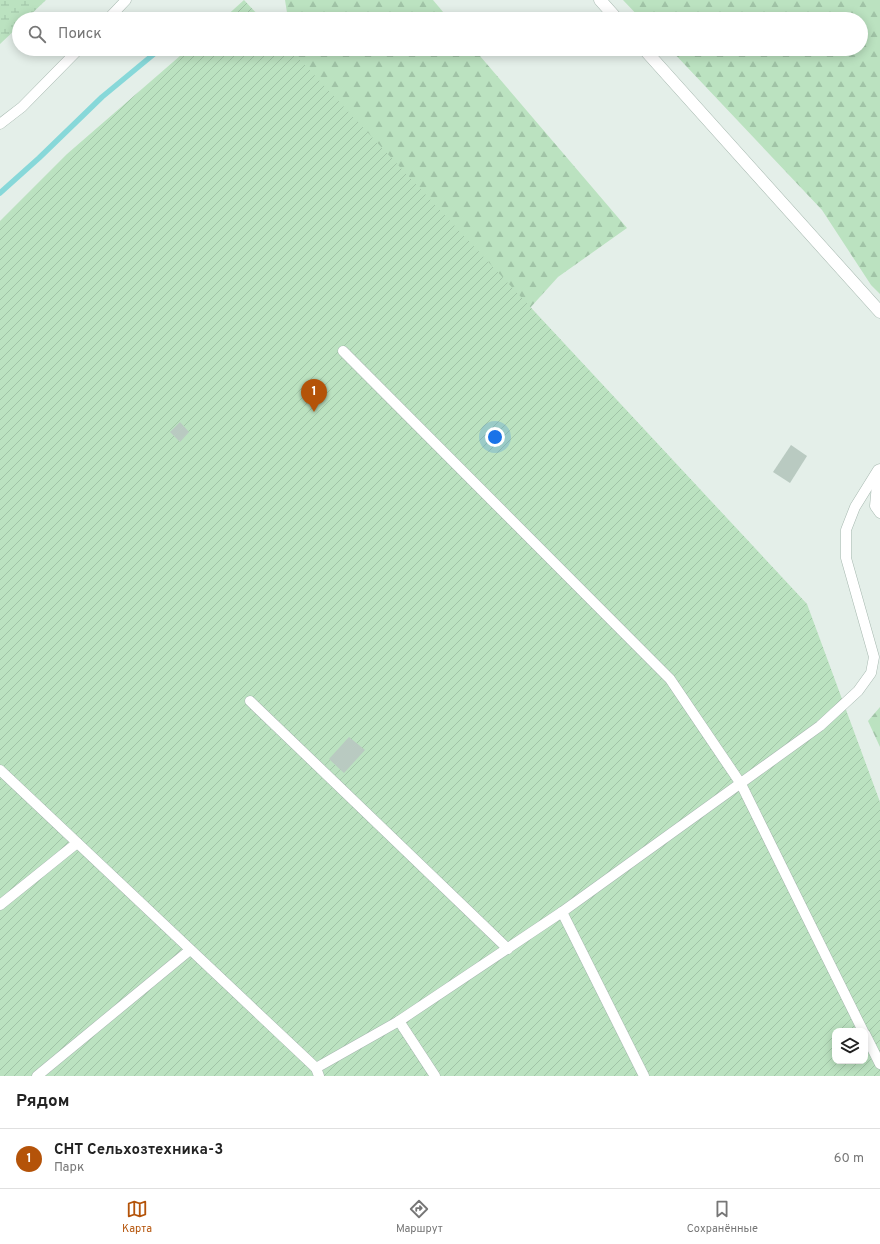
<!DOCTYPE html>
<html lang="ru">
<meta charset="utf-8">
<style>
:root{--surface:#fff;--page:#f6f6f6;--text:#222;--muted:#767676;--line:#e0e0e0;--accent:#b45309}
body{margin:0;font-family:Overpass,sans-serif;background:var(--page);color:var(--text)}
.controls{position:absolute;right:12px;bottom:12px;display:grid;overflow:hidden;border-radius:8px;box-shadow:0 2px 10px #0003}
.controls button{width:36px;height:36px;display:grid;place-items:center;padding:0;border:0;border-bottom:1px solid var(--line);background:var(--surface);color:var(--text);font:20px sans-serif}
.you{position:absolute;left:495px;top:437px;width:14px;height:14px;margin:-10px;border:3px solid #fff;border-radius:50%;background:#1a73e8;box-shadow:0 0 0 6px #1a73e833}
.badge{display:grid;place-items:center;width:26px;height:26px;border-radius:50%;background:var(--accent);color:#fff;font-size:13px;font-weight:700}
.pin{position:absolute;translate:-50% -33px;filter:drop-shadow(0 1px 2px #0008)}
.pin::after{content:'';position:absolute;top:21px;width:14px;height:12px;background:inherit;clip-path:polygon(0 0,100% 0,50% 100%)}
.list{margin:0;padding:0;list-style:none}
h2{display:flex;justify-content:space-between;align-items:center;height:52px;margin:0;padding:0 16px;font-size:17px}
h2 small{font-size:13px;font-weight:400;color:var(--muted)}
.list li{display:grid;grid-template-columns:26px 1fr auto;gap:12px;align-items:center;box-sizing:border-box;height:60px;padding:0 16px;border-top:1px solid var(--line)}
.list b{display:block;font-size:15px;white-space:nowrap}
.list p{margin:0;font-size:13px;white-space:nowrap;color:var(--muted)}
.list em{font-size:13px;font-style:normal;color:var(--muted)}
.icon{flex:none;width:22px;height:22px;fill:none;stroke:currentColor;stroke-width:2;stroke-linecap:round;stroke-linejoin:round}
.map{position:relative;flex:none;width:880px;height:1076px;overflow:hidden}
.search{position:absolute;background:var(--surface);box-shadow:0 2px 10px #0003;left:12px;right:12px;top:12px;height:44px;display:flex;align-items:center;gap:10px;box-sizing:border-box;padding:0 14px;border-radius:22px;color:var(--muted);font-size:15px}
.sheet{height:112px;background:var(--surface)}
nav{display:flex;justify-content:space-around;align-items:center;box-sizing:border-box;height:56px;border-top:1px solid var(--line);background:var(--surface);font-size:11px;color:var(--muted)}
nav a{display:grid;justify-items:center;gap:2px}
nav .on{color:var(--accent)}
.map>svg:first-child{display:block}
.forest{fill:url(#forest-firs)}
.wetland{fill:url(#wetland-marsh)}
.garden{fill:url(#garden-furrows);fill-rule:evenodd}
.lines{fill:none;stroke-linecap:round;stroke-linejoin:round}
.stream{stroke:#87d8d9;stroke-width:5.5}
.building{fill:#b9cac1}
.lane-casing{stroke:#a6b8af;stroke-width:11}
.street-casing{stroke:#a6b8af;stroke-width:13}
.lane{stroke:#fff;stroke-width:10}
.street{stroke:#fff;stroke-width:12}
</style>
<div class="map">
<svg width="880" height="1076" viewBox="0 0 880 1076">
<defs>
<pattern id="forest-firs" width="22" height="20" patternUnits="userSpaceOnUse"><rect width="22" height="20" fill="#bbe2c0"/><path d="M5 1l3.5 6h-7zM16 11l3.5 6h-7z" fill="#a0c3a6"/></pattern>
<pattern id="wetland-marsh" width="20" height="14" patternUnits="userSpaceOnUse"><rect width="20" height="14" fill="#bbe2c0"/><path d="M1 5h8M5 5V1M11 12h8M15 12V8" fill="none" stroke="#a0c3a6"/></pattern>
<pattern id="garden-furrows" width="10" height="10" patternUnits="userSpaceOnUse"><rect width="10" height="10" fill="#bbe2c0"/><path d="M-1 1l2-2M0 10L10 0M9 11l2-2" fill="none" stroke="#a0c3a6"/></pattern>
</defs>
<rect width="100%" height="100%" fill="#e4efe9"/>
<!-- forest -->
<g class="forest">
<path d="M285,0h148l16,19h-161z"/>
<path d="M623,0h257v294l-9,-9 -49,-75 -152,-161h191v-30h-220z"/>
<path d="M292,49h182l153,179 -69,49 -116,128 -144,-312z"/>
<path d="M880,707v40l-12,-26z"/>
</g>
<!-- wetland -->
<path class="wetland" d="M0,0h46l-20,19h-7v7l-19,18z"/>
<!-- garden -->
<g class="garden">
<path d="M244,0l18,19h-39z"/>
<path d="M188,49h102l517,555 73,198v274h-880v-855l67,-67zM835,1031h30v30h-30z"/>
</g>
<g class="lines">
<!-- stream -->
<path class="stream" d="M0,193l39,-35 63,-61 58,-48"/>
</g>
<!-- building -->
<g class="building">
<path d="M180,422l9,10 -9,10 -10,-10z"/>
<path d="M791,445l16,11 -17,27 -17,-11z"/>
<path d="M349,737l16,13 -21,23 -15,-14z"/>
</g>
<g class="lines">
<!-- lane casing -->
<g class="lane-casing">
<g id="lane">
<path d="M108,19l18,-19"/>
<path d="M0,124l22,-17 57,-58"/>
<path d="M343,351l327,328 71,105 122,247"/>
<path d="M878,473l-3,33 5,7"/>
<path d="M250,701l258,248"/>
<path d="M0,770l316,298"/>
<path d="M0,905l77,-62"/>
<path d="M562,912l82,164"/>
<path d="M399,1021l36,55"/>
<path d="M865,1034l15,30"/>
<path d="M37,1076l153,-126"/>
<path d="M319,1076l-3,-8 83,-47 163,-109 258,-186 38,-35 13,-18 3,-16 -28,-99v-28l9,-23 23,-37 2,-1"/>
</g>
</g>
<!-- street casing -->
<g class="street-casing">
<g id="street">
<path d="M600,0l17,19"/>
<path d="M644,49l236,263"/>
</g>
</g>
<!-- lane -->
<use href="#lane" class="lane"/>
<!-- street -->
<use href="#street" class="street"/>
</g>
</svg>
<div class="controls">
<button><svg class="icon" aria-label="layers" viewBox="0 0 24 24"><path d="M12 4l9 5-9 5-9-5zM3 14l9 5 9-5"/></svg></button>
</div>
<div class="you"></div>
<div class="pin badge" style="left:314px;top:412px">1</div>
<div class="search"><svg class="icon" aria-label="search" viewBox="0 0 24 24"><circle cx="10" cy="10" r="6"/><path d="M15 15l6 6"/></svg>Поиск</div>
</div>
<section class="sheet">
<h2>Рядом<small></small></h2>
<ul class="list">
<li><span class="badge">1</span><div><b>СНТ Сельхозтехника-3</b><p>Парк</p></div><em>60 m</em></li>
</ul>
</section>
<nav>
<a class="on"><svg class="icon" aria-label="map" viewBox="0 0 24 24"><path d="M3 6l6-2 6 2 6-2v14l-6 2-6-2-6 2zM9 4v14M15 6v14"/></svg>Карта</a>
<a><svg class="icon" aria-label="directions" viewBox="0 0 24 24"><path d="M12 3l9 9-9 9-9-9zM9 14v-3h6M13 9l2 2-2 2"/></svg>Маршрут</a>
<a><svg class="icon" aria-label="saved" viewBox="0 0 24 24"><path d="M7 4h10v16l-5-4-5 4z"/></svg>Сохранённые</a>
</nav>
